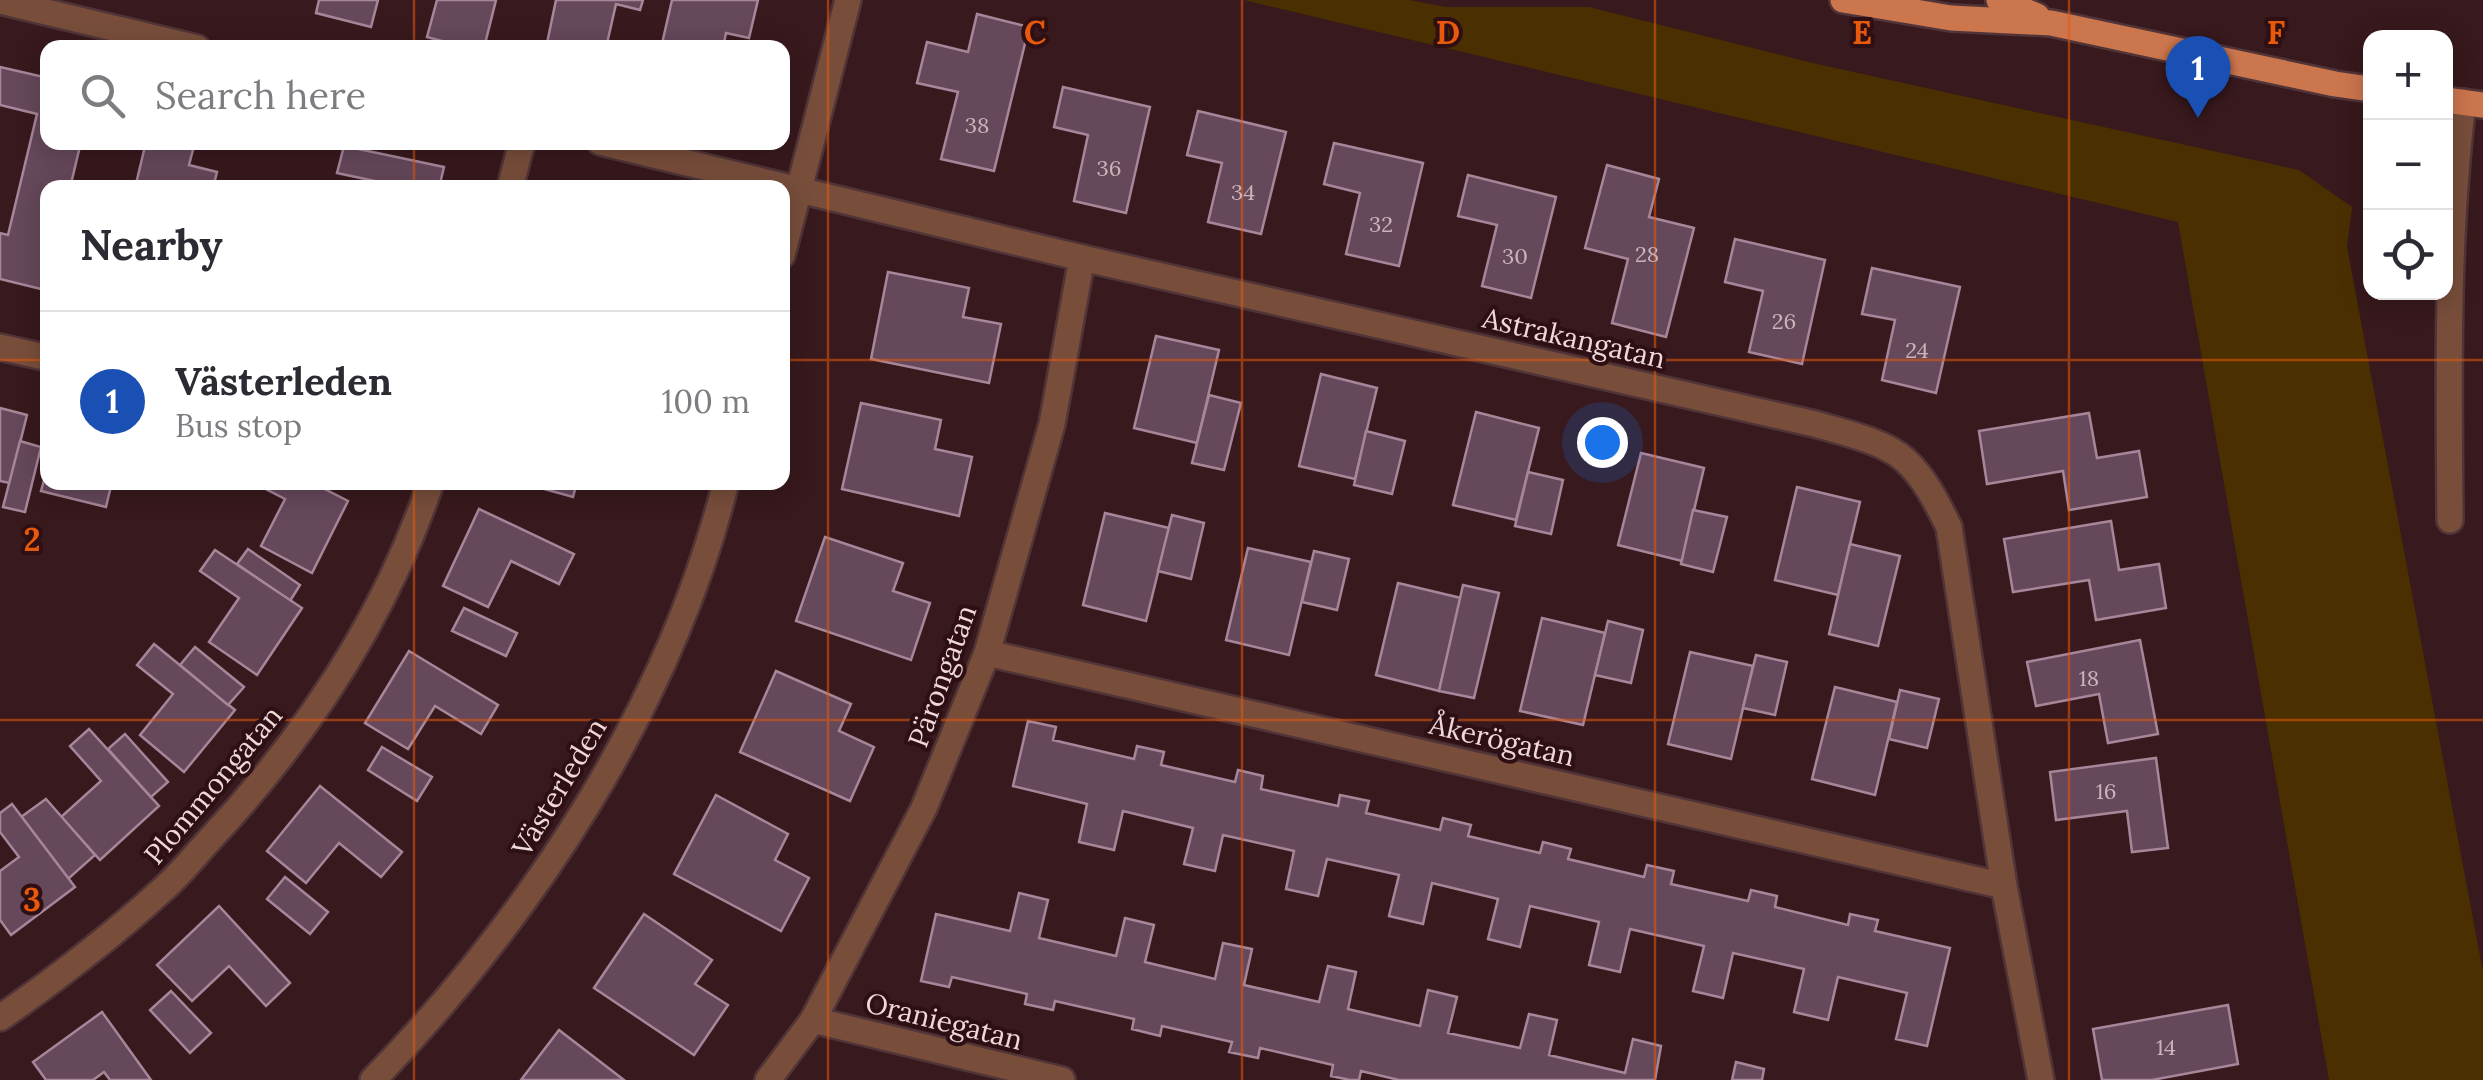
<!DOCTYPE html>
<meta charset="utf-8">
<style>
:root{--surface:#fff;--page:#f7f7f7;--text:#2b2b33;--muted:#7c7c81;--line:#e1e1e2;--accent:#3f7282}
body{margin:0;font-family:Lora,serif;background:var(--page);color:var(--text)}
.controls{position:absolute;right:30px;top:30px;display:grid;overflow:hidden;border-radius:20px;box-shadow:0 5px 25px #0003}
.controls button{width:90px;height:90px;display:grid;place-items:center;padding:0;border:0;border-bottom:2px solid var(--line);background:var(--surface);color:var(--text);font:50px sans-serif}
.you{position:absolute;left:1602px;top:442px;width:35px;height:35px;margin:-25px;border:8px solid #fff;border-radius:50%;background:#1a73e8;box-shadow:0 0 0 15px #1a73e833}
.badge{display:grid;place-items:center;width:65px;height:65px;border-radius:50%;background:var(--accent);color:#fff;font-size:32px;font-weight:700}
.pin{position:absolute;translate:-50% -82px;filter:drop-shadow(0 2px 5px #0008)}
.pin::after{content:'';position:absolute;top:52px;width:35px;height:30px;background:inherit;clip-path:polygon(0 0,100% 0,50% 100%)}
.list{margin:0;padding:0;list-style:none}
h2{display:flex;justify-content:space-between;align-items:center;height:130px;margin:0;padding:0 40px;font-size:42px}
h2 small{font-size:32px;font-weight:400;color:var(--muted)}
.list li{display:grid;grid-template-columns:65px 1fr auto;gap:30px;align-items:center;box-sizing:border-box;height:180px;padding:0 40px;border-top:2px solid var(--line)}
.list b{display:block;font-size:38px;white-space:nowrap}
.list p{margin:0;font-size:32px;white-space:nowrap;color:var(--muted)}
.list em{font-size:32px;font-style:normal;color:var(--muted)}
.icon{flex:none;width:55px;height:55px;fill:none;stroke:currentColor;stroke-width:2;stroke-linecap:round;stroke-linejoin:round}
.map{position:relative;flex:none;width:2483px;height:1080px;overflow:hidden}
.search{position:absolute;background:var(--surface);box-shadow:0 5px 25px #0003;left:40px;top:40px;width:750px;height:110px;display:flex;align-items:center;gap:25px;box-sizing:border-box;padding:0 35px;border-radius:20px;color:var(--muted);font-size:38px}
.panel{position:absolute;background:var(--surface);box-shadow:0 5px 25px #0003;left:40px;top:180px;width:750px;height:310px;border-radius:20px}
.map>svg:first-child{display:block}
.green{fill:#4a3001}
.building{fill:#65485a;stroke:#a7869a;stroke-width:2.5}
.lines{fill:none;stroke-linecap:round;stroke-linejoin:round}
.minor-casing{stroke:#513437;stroke-width:30}
.major-casing{stroke:#513437;stroke-width:30}
.minor{stroke:#784e3b;stroke-width:25}
.major{stroke:#cc764d;stroke-width:25}
.grid{fill:none;stroke:#e8590c;stroke-width:2.5;stroke-opacity:0.55}
.labels{text-anchor:middle;dominant-baseline:central;stroke-width:8;stroke-linejoin:round;paint-order:stroke}
.number-label{font-size:22px;fill:#ccb4ba}
.street-label{font-size:28px;fill:#eed8da;stroke:#2d0f14}
.grid-label{font-size:32px;text-anchor:middle;font-weight:bold;fill:#e8590c;stroke:#2d0f14;stroke-width:8;stroke-linejoin:round;paint-order:stroke}
</style>
<div class="map">
<svg width="2483" height="1080" viewBox="0 0 2483 1080">
<rect width="100%" height="100%" fill="#38191d"/>
<!-- green -->
<path class="green" d="M1244,0h165l37,7h143l228,57 482,106 53,37 -5,40 136,725v108h-154l-151,-858z"/>
<!-- building -->
<g class="building">
<path d="M319,0h59l-7,27 -55,-14z"/>
<path d="M437,0h59l-12,48h-16l-41,-11z"/>
<path d="M556,0h87l-3,10 -24,-6 -10,44h-60z"/>
<path d="M672,0h86l-9,38 -23,-5 -3,15h-62z"/>
<path d="M977,14l52,13 -35,144 -53,-12 17,-67 -41,-9 10,-41 41,10z"/>
<path d="M0,67l48,11v64h33l-11,46h-22v93l-3,9 -45,-11v-46l8,2 29,-121 -37,-9z"/>
<path d="M1063,87l87,20 -24,106 -52,-12 14,-66 -34,-8z"/>
<path d="M1198,111l88,21 -25,102 -53,-12 14,-59 -35,-8z"/>
<path d="M146,142h49l-6,23 28,7 -4,16h-78z"/>
<path d="M1334,143l89,20 -24,103 -53,-12 14,-61 -36,-9z"/>
<path d="M344,146l100,21 -5,21h-56l1,-5 -47,-10z"/>
<path d="M1607,165l52,14 -10,38 45,11 -28,109 -54,-14 16,-64 -43,-11z"/>
<path d="M1468,175l88,22 -25,101 -49,-12 15,-61 -39,-9z"/>
<path d="M1735,239l90,21 -23,104 -53,-12 14,-61 -38,-9z"/>
<path d="M1872,268l88,19 -24,106 -54,-13 13,-60 -33,-6z"/>
<path d="M888,272l81,16 -6,29 38,7 -12,59 -118,-24z"/>
<path d="M1156,336l63,14 -22,93 -63,-15z"/>
<path d="M1321,374l56,14 -22,91 -56,-13z"/>
<path d="M1209,395l32,8 -17,67 -32,-7z"/>
<path d="M861,403l80,17 -6,29 37,8 -13,59 -117,-27z"/>
<path d="M0,408l27,7 -17,68 -10,-2z"/>
<path d="M1476,412l63,16 -23,92 -63,-15z"/>
<path d="M2089,413l8,45 42,-7 8,46 -78,13 -6,-39 -76,13 -8,-53z"/>
<path d="M1366,431l39,10 -13,53 -38,-9z"/>
<path d="M20,441l21,6 -16,65 -22,-5z"/>
<path d="M1641,453l63,15 -22,93 -64,-16z"/>
<path d="M48,466v16h64l-6,25 -65,-16z"/>
<path d="M1528,472l35,8 -12,54 -36,-8z"/>
<path d="M252,482h59l37,19 -36,72 -51,-27 24,-47z"/>
<path d="M519,482h58l-4,15z"/>
<path d="M1797,487l63,15 -22,93 -63,-15z"/>
<path d="M479,509l95,45 -15,30 -48,-23 -23,46 -45,-21z"/>
<path d="M1693,510l34,7 -14,55 -32,-8z"/>
<path d="M1105,513l64,15 -23,93 -63,-16z"/>
<path d="M1172,515l32,8 -13,56 -33,-8z"/>
<path d="M2111,521l8,49 40,-6 7,44 -70,12 -7,-40 -76,12 -9,-53z"/>
<path d="M825,537l78,26 -10,28 37,12 -19,57 -115,-39z"/>
<path d="M1850,544l50,12 -22,90 -49,-12z"/>
<path d="M1248,548l63,14 -22,93 -63,-15z"/>
<path d="M248,549l52,36 -10,16 -53,-37z"/>
<path d="M215,550l87,58 -45,67 -48,-33 30,-44 -39,-27z"/>
<path d="M1314,551l35,8 -12,51 -35,-8z"/>
<path d="M1398,583l63,15 -22,93 -63,-16z"/>
<path d="M1463,585l36,8 -25,105 -35,-7z"/>
<path d="M464,608l53,25 -11,23 -54,-25z"/>
<path d="M1542,618l63,15 -22,92 -63,-14z"/>
<path d="M1608,621l35,9 -12,53 -36,-8z"/>
<path d="M2140,640l18,94 -50,9 -9,-49 -63,12 -9,-44z"/>
<path d="M154,644l81,66 -51,62 -44,-37 33,-41 -36,-29z"/>
<path d="M195,647l49,40 -16,18 -48,-40z"/>
<path d="M409,651l89,54 -17,29 -46,-28 -27,43 -43,-26z"/>
<path d="M1690,652l63,14 -22,93 -63,-15z"/>
<path d="M1756,655l31,7 -12,53 -32,-7z"/>
<path d="M776,671l75,33 -12,27 35,16 -24,54 -110,-49z"/>
<path d="M1835,687l62,15 -22,93 -63,-16z"/>
<path d="M1900,690l39,9 -12,49 -38,-9z"/>
<path d="M1028,721l28,6 -3,13 81,19 3,-13 27,6 -3,13 74,17 3,-12 25,6 -2,13 77,17 2,-11 29,6 -3,12 74,17 3,-12 28,7 -3,11 72,17 3,-11 28,7 -3,10 76,18 3,-12 27,6 -3,13 77,17 3,-11 26,6 -2,11 73,18 2,-11 28,6 -3,11 75,17 -23,98 -31,-7 11,-46 -69,-16 -10,43 -34,-8 10,-43 -71,-16 -10,45 -30,-7 11,-45 -74,-17 -10,43 -31,-7 10,-43 -69,-16 -10,41 -32,-8 10,-40 -66,-16 -9,41 -34,-8 10,-41 -72,-16 -9,37 -32,-7 8,-38 -71,-16 -8,36 -31,-7 9,-36 -70,-17 -9,39 -35,-8 8,-38 -74,-18z"/>
<path d="M89,729l70,77 -59,54 -39,-43 40,-36 -31,-35z"/>
<path d="M125,734l43,48 -17,15 -43,-48z"/>
<path d="M382,747l50,30 -15,24 -49,-31z"/>
<path d="M2156,758l12,90 -36,4 -5,-41 -71,9 -6,-48z"/>
<path d="M320,786l82,66 -21,25 -42,-34 -33,40 -39,-32z"/>
<path d="M716,795l72,39 -13,26 34,18 -28,53 -107,-57z"/>
<path d="M46,799l49,56 -27,24 -47,-62z"/>
<path d="M12,804l63,83 -64,48 -11,-15v-49l19,-14 -19,-25v-19z"/>
<path d="M285,877l43,35 -18,22 -43,-35z"/>
<path d="M1019,893l29,7 -9,38 77,18 9,-38 29,7 -9,37 70,17 8,-36 29,6 -8,36 75,17 9,-36 28,6 -8,37 72,17 8,-36 29,7 -9,36 72,15 9,-34 28,6 -8,35 76,18 8,-34 28,7 -6,34h-256l-38,-9 -2,9h-9l-19,-4 2,-11 -73,-17 -2,10 -29,-6 3,-10 -70,-16 -2,10 -28,-7 2,-10 -79,-18 -2,9 -28,-6 2,-10 -75,-17 -3,10 -28,-6 15,-67 74,17z"/>
<path d="M219,906l71,77 -24,23 -37,-40 -37,35 -35,-36z"/>
<path d="M644,914l68,46 -17,24 33,21 -34,50 -100,-67z"/>
<path d="M171,991l40,42 -21,20 -40,-43z"/>
<path d="M2228,1005l10,59 -86,16h-50l-9,-51z"/>
<path d="M102,1012l49,68h-41l-6,-8 -11,8h-47l-13,-18z"/>
<path d="M559,1030l65,50h-103z"/>
<path d="M1736,1062l28,7 -2,11h-30z"/>
</g>
<g class="lines">
<!-- minor casing -->
<g class="minor-casing">
<g id="minor">
<path d="M0,1l197,47"/>
<path d="M600,142l482,116 733,166c27,8 69,17 90,36 20,18 32,43 44,67l55,359 37,194"/>
<path d="M510,188l12,-46"/>
<path d="M782,255l66,-255"/>
<path d="M0,347l48,11"/>
<path d="M2450,520c-1,-140 -4,-279 13,-418"/>
<path d="M987,653l1017,233"/>
<path d="M0,1018c56,-39 111,-81 161,-127 19,-16 35,-37 52,-55 95,-102 173,-221 218,-354"/>
<path d="M813,1020l249,60"/>
<path d="M373,1080c159,-164 297,-373 353,-598"/>
<path d="M768,1080l45,-60 111,-212 63,-155 65,-229 30,-166"/>
</g>
</g>
<!-- major casing -->
<g class="major-casing">
<g id="major">
<path d="M1843,0l108,18 100,5 284,61 35,5"/>
<path d="M1999,0l38,16"/>
<path d="M2446,100l37,5"/>
</g>
</g>
<!-- minor -->
<use href="#minor" class="minor"/>
<!-- major -->
<use href="#major" class="major"/>
</g>
<!-- grid -->
<path class="grid" d="M414,0v48M828,0v1080M1242,0v1080M1655,0v1080M2069,0v1080M414,142v46M0,360h48M782,360h1701M414,482v598M0,720h2483"/>
<g class="labels">
<!-- number labels -->
<g class="number-label">
<text x="977" y="125">38</text>
<text x="1109" y="168">36</text>
<text x="1243" y="192">34</text>
<text x="1381" y="224">32</text>
<text x="1647" y="254">28</text>
<text x="1515" y="256">30</text>
<text x="1784" y="321">26</text>
<text x="1917" y="350">24</text>
<text x="2089" y="678">18</text>
<text x="2106" y="791">16</text>
<text x="2166" y="1047">14</text>
</g>
<!-- street labels -->
<g class="street-label">
<text transform="translate(1574 338) rotate(13)">Astrakangatan</text>
<text transform="translate(942 676) rotate(-70)">Pärongatan</text>
<text transform="translate(1502 740) rotate(13)">Åkerögatan</text>
<text transform="translate(213 785) rotate(-50)">Plommongatan</text>
<text transform="translate(559 787) rotate(-59)">Västerleden</text>
<text transform="translate(944 1021) rotate(14)">Oraniegatan</text>
</g>
</g>
<g class="grid-label">
<text x="1035" y="44">C</text>
<text x="1448" y="44">D</text>
<text x="1862" y="44">E</text>
<text x="2276" y="44">F</text>
<text x="32" y="551">2</text>
<text x="32" y="911">3</text>
</g>
</svg>
<div class="controls">
<button>+</button>
<button>−</button>
<button><svg class="icon" aria-label="locate" viewBox="0 0 24 24"><circle cx="12" cy="12" r="6"/><path d="M12 2v4M12 18v4M2 12h4M18 12h4"/></svg></button>
</div>
<div class="you"></div>
<div class="pin badge" style="left:2198px;top:118px;background:#1a4fb4">1</div>
<div class="search"><svg class="icon" aria-label="search" viewBox="0 0 24 24"><circle cx="10" cy="10" r="6"/><path d="M15 15l6 6"/></svg>Search here</div>
<section class="panel">
<h2>Nearby<small></small></h2>
<ul class="list">
<li><span class="badge" style="background:#1a4fb4">1</span><div><b>Västerleden</b><p>Bus stop</p></div><em>100 m</em></li>
</ul>
</section>
</div>
